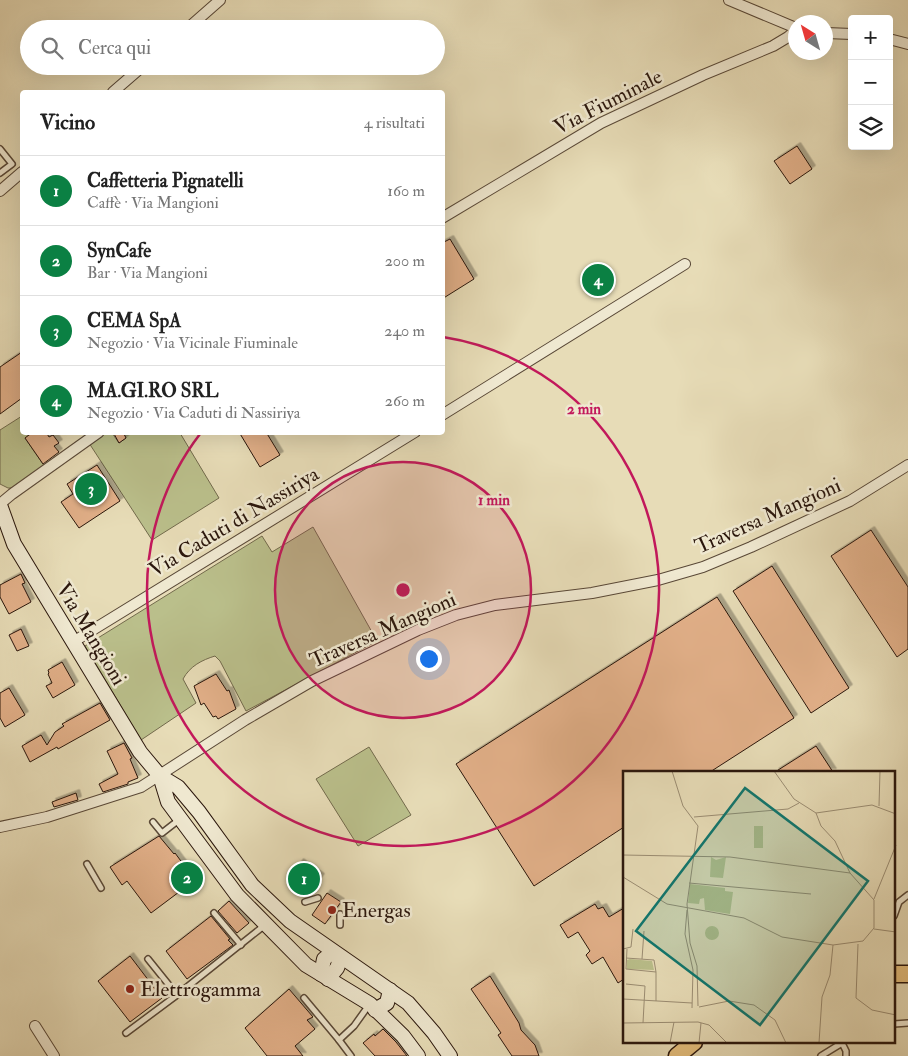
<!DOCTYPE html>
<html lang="it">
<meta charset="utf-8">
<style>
:root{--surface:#fff;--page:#f2f2f2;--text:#222;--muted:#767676;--line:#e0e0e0;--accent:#0b8043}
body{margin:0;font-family:"IM FELL Double Pica",serif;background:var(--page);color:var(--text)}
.controls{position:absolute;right:15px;top:15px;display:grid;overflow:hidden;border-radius:5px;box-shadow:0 5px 20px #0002}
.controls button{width:45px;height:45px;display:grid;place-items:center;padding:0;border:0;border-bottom:1px solid var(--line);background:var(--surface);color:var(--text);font:25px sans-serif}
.compass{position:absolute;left:788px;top:15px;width:45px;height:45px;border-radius:50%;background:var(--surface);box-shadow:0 5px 20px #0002;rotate:323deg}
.you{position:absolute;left:428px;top:658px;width:18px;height:18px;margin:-12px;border:4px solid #fff;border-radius:50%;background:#1a73e8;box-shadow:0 0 0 8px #1a73e833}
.badge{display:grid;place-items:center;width:32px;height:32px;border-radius:50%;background:var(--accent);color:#fff;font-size:16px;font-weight:700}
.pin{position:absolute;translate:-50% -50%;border:2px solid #fff;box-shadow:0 1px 5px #0006}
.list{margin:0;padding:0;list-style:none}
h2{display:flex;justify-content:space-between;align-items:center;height:65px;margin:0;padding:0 20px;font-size:21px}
h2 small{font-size:16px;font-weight:400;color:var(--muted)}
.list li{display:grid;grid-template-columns:32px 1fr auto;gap:15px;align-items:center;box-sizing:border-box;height:70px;padding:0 20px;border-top:1px solid var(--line)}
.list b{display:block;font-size:19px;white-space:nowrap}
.list p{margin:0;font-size:16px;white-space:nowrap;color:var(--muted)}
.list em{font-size:16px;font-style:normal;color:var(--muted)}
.icon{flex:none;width:28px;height:28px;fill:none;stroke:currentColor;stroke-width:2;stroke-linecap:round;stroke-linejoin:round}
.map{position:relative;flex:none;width:908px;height:1056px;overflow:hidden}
.search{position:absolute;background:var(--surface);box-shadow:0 5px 20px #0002;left:20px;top:20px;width:425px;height:55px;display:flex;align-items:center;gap:12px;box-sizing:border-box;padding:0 18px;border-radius:28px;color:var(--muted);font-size:19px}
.panel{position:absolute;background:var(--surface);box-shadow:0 5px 20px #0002;left:20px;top:90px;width:425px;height:345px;border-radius:5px}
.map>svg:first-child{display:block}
.green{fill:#babf8b;stroke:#726a4c}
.building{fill:#e2b089;stroke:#2a160c;filter:url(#shadow)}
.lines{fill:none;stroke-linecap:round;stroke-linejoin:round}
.lane-casing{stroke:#594837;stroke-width:8}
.street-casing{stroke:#594837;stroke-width:12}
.secondary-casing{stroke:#2a160c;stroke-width:16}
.primary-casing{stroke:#2a160c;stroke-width:19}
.lane{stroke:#efe8d0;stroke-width:5}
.street{stroke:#efe8d0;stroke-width:10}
.secondary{stroke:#efe8d0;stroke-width:14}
.primary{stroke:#e4be7c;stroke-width:16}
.ring{fill:none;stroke:#c2185b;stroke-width:2.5}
.poi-dot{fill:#8f2418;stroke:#efe8d0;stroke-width:2}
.labels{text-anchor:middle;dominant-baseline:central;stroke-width:5;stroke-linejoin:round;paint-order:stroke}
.street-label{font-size:21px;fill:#2a160c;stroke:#efe8d0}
.poi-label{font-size:21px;fill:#2a160c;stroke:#efe8d0;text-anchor:start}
.inset-road{fill:none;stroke:#9b8d73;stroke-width:1}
.view{fill:#0f766e;fill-opacity:0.15;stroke:#0f766e;stroke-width:2.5}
.inset-edge{fill:none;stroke:#2a160c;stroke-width:2.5}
.centre{fill:#c2185b;stroke:#efe8d0;stroke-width:2.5}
.ring-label{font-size:15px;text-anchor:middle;font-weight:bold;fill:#c2185b;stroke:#efe8d0;stroke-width:5;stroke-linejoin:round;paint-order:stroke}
</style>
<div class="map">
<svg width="908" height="1056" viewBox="0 0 908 1056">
<defs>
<filter id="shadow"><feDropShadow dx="3.5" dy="-3.5" stdDeviation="0" flood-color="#0004"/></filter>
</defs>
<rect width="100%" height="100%" fill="#e7dcb7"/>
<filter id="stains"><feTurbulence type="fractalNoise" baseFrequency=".004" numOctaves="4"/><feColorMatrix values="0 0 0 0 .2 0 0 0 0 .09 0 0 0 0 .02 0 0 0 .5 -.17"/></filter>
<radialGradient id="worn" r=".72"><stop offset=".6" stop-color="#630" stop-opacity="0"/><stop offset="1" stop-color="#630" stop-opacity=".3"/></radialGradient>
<!-- green -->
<g class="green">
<path d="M22,416v16l9,1 -6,5 20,29 -32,21h-5l-8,-4v-54z"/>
<path d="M103,433h9l7,10 7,-5 -3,-5h57l39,65 -67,42 -63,-97z"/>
<path d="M313,527l64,114 -131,70 -26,-50 -5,-5c-13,4 -25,10 -32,23l13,24 -55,37 -56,-94 177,-110 10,16z"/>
<path d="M369,747l42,68 -53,31 -42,-67z"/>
</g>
<!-- building -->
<g class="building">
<path d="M797,146l15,23 -22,15 -16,-23z"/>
<path d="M450,239l24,40 -32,20v-56z"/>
<path d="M22,352v46l-22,16v-47z"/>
<path d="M33,432h13l3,5 4,-2 6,8 -5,3 5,6 -16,12 -18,-26z"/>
<path d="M113,432h10l3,6 -7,5z"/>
<path d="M239,432h27l14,23 -20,12z"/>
<path d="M97,465l23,36 -41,27 -18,-26 12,-8 -6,-10z"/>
<path d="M871,530l37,57v62l-11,8 -66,-101z"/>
<path d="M772,566l77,122 -38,25 -78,-122z"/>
<path d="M21,574l4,9 -3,1 9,18 -22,12 -9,-17v-12z"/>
<path d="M717,597l77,121 -84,54h-86v55l-90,59 -78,-122z"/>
<path d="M21,629l8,17 -12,5 -8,-16z"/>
<path d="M62,662l13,23 -22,13 -7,-12 6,-3 -4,-9 1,-1 -1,-3z"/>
<path d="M216,674l11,17 2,-1 7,19 -18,10 -2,-3 -3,1 -9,-14 -3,2 -7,-19z"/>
<path d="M9,688l16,27 -20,12 -5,-9v-25z"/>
<path d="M100,703l10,17 -52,29 -1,-2 -27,15 -8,-16 19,-11 6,10 8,-13 9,-6 -2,-2z"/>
<path d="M124,743l8,15 -2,1 8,19 -10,4v2l-25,8 -4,-8 19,-10 -11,-23z"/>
<path d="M816,746l17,26h-58z"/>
<path d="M76,793l2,7 -24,7 -2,-5z"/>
<path d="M159,836l15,18 1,-1 20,27 -44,33 -24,-32 -5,4 -12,-18z"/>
<path d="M300,862l21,15 -9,12 -4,-2 -4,5 -13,-9 3,-6 -3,-3z"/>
<path d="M327,893l14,9 -16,22 -13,-9z"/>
<path d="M229,901l20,22 -12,10 -19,-22z"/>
<path d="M595,904l3,5 5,-2 6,10 15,-9v71l-6,4 -15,-26 -11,7 -6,-9 4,-4 -12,-19 -10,6 -8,-13z"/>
<path d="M211,916l19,23 -2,1 5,5 -46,34 -21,-28z"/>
<path d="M130,956l32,42 -32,24 -32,-41z"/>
<path d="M490,976l29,47 2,7 14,15 4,11h-27l-14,-21 3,-2 -30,-44z"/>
<path d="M289,989l24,28 -6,3 8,9 -20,17 8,10h-36l-22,-28z"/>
<path d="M383,1029l13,13 11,14h-32l-12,-13 11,-9 1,2z"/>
</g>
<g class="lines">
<!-- lane casing -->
<g class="lane-casing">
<g id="lane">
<path d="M0,149l12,15 -12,9"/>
<path d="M153,822l9,11 18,-14"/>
<path d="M87,864l14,24"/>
<path d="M305,902l13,-4"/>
<path d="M214,913l27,32"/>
<path d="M340,914v11"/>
<path d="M894,916l5,-14 9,-7"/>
<path d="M148,959l29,36 88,-70"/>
<path d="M304,998l35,42 15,-14 15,-21"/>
<path d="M894,1024l14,-1"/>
<path d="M126,1033l51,-38"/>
<path d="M339,1040l12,16"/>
<path d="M821,1056l21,-13 4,8v5"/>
</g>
</g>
<!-- street casing -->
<g class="street-casing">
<g id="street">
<path d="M729,0l67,28"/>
<path d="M187,29l33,-29"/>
<path d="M826,33l26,1"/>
<path d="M889,39l19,5"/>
<path d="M113,92l30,-26"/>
<path d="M0,191l22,-19"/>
<path d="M442,218l159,-95 102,-48 70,-29 15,-9 8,-7"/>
<path d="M442,415l243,-151"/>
<path d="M0,504l12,-10 87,-62"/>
<path d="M73,642l342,-210"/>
<path d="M0,827l47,-10 94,-30 104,-67 67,-39 106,-51 38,-15 39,-10 97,-12 66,-13 45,-13 48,-20 99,-46 58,-36"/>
<path d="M35,1026l19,30"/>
</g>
</g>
<!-- secondary casing -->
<g class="secondary-casing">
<g id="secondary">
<path d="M0,505l14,39 126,208 20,24 18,11 21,25 53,73 38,36 118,82 26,30 16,23"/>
<path d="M160,776l8,26 69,93 69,70 64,39 33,32 15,20"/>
<path d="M321,974l3,-15 9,-7"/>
<path d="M328,979l9,-11 4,-11"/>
<path d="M375,1010l12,-7 3,-13"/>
</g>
</g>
<!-- primary casing -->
<g class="primary-casing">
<g id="primary">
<path d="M894,974h14"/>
<path d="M677,1056l17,-14"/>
</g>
</g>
<!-- lane -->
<use href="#lane" class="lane"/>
<!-- street -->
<use href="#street" class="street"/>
<!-- secondary -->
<use href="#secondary" class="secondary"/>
<!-- primary -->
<use href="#primary" class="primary"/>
</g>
<!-- distance rings -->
<circle cx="403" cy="590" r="128" fill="#c2185b" fill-opacity=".12"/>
<g class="ring">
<circle cx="403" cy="590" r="128"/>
<path d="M443 337A256 256 0 1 1 200 434"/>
</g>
<!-- markers -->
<g class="poi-dot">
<circle cx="332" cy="910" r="5"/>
<circle cx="130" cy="989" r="5"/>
</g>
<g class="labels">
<!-- street labels -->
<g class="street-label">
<text transform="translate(608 102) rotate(-27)">Via Fiuminale</text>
<text transform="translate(768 516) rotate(-24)">Traversa Mangioni</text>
<text transform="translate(234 522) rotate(-31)">Via Caduti di Nassiriya</text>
<text transform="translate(383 630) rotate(-24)">Traversa Mangioni</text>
<text transform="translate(91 634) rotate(59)">Via Mangioni</text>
</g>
<!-- poi labels -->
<g class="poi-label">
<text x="342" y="910">Energas</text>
<text x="140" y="989">Elettrogamma</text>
</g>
</g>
<!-- overview -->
<g transform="translate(623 771)">
<rect width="272" height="272" fill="#e7dcb7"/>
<path d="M131,55h9v22h-9zM88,86l5,3 10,-3 -3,21 -13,-1zM67,113l35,4v3l8,1 -3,22 -25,-4 -1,-12 -4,1 -1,5 -11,-1zM82 162a7 7 0 1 1 14 0a7 7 0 1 1-14 0ZM7,188l22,2 2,9 -27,-1v-9z" fill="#babf8b"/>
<path class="inset-road" d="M49,0l11,35 15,20 -11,78 3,39 7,23 1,40M256,35l1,-35M193,42l56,-8 24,9M71,46l94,-8 11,-6M0,84l107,2 120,16M0,106l44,27 77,14 38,19 51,8 30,-4 11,-13v-28l-24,-27 -15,-32 -14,-15 -5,-13 -22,-14 -20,-28M66,112l122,11M251,128l22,-54M64,139l-2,24 8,36 -1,38M251,158l22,3M235,173l-2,54 16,12 24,5M0,178l8,-2 2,-18M3,187l28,2 2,12 -30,-3 1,-20M19,188l2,-28M3,213l19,2 -2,37M0,228l69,4M33,230v-29M76,236l30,-6 25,4 21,15 11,23M0,252l75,-1 11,3 18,18M47,272l4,-21M76,272l2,-20M196,272l3,-46 8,-22 3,-30"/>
<path class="view" d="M122,17l123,93 -108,144 -124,-94z"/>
<rect width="272" height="272" class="inset-edge"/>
</g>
<circle cx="403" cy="590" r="8" class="centre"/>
<g class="ring-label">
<text x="584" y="414">2 min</text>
<text x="494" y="505">1 min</text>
</g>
<rect width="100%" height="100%" filter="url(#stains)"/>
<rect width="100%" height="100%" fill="url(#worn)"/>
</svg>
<div class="controls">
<button>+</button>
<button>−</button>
<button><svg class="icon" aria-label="layers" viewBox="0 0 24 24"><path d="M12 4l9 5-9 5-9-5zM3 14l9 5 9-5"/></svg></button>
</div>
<svg class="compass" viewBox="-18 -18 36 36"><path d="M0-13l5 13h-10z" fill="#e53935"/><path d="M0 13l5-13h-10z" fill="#767676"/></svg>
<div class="you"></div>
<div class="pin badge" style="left:304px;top:879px">1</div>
<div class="pin badge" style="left:187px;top:878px">2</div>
<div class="pin badge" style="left:91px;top:489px">3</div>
<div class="pin badge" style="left:598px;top:280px">4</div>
<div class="search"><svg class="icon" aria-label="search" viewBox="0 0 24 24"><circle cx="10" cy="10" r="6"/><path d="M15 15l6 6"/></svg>Cerca qui</div>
<section class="panel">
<h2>Vicino<small>4 risultati</small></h2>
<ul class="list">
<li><span class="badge">1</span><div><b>Caffetteria Pignatelli</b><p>Caffè · Via Mangioni</p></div><em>160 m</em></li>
<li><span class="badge">2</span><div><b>SynCafe</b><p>Bar · Via Mangioni</p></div><em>200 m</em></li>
<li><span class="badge">3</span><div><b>CEMA SpA</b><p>Negozio · Via Vicinale Fiuminale</p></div><em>240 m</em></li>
<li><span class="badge">4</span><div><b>MA.GI.RO SRL</b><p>Negozio · Via Caduti di Nassiriya</p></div><em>260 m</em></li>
</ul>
</section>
</div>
